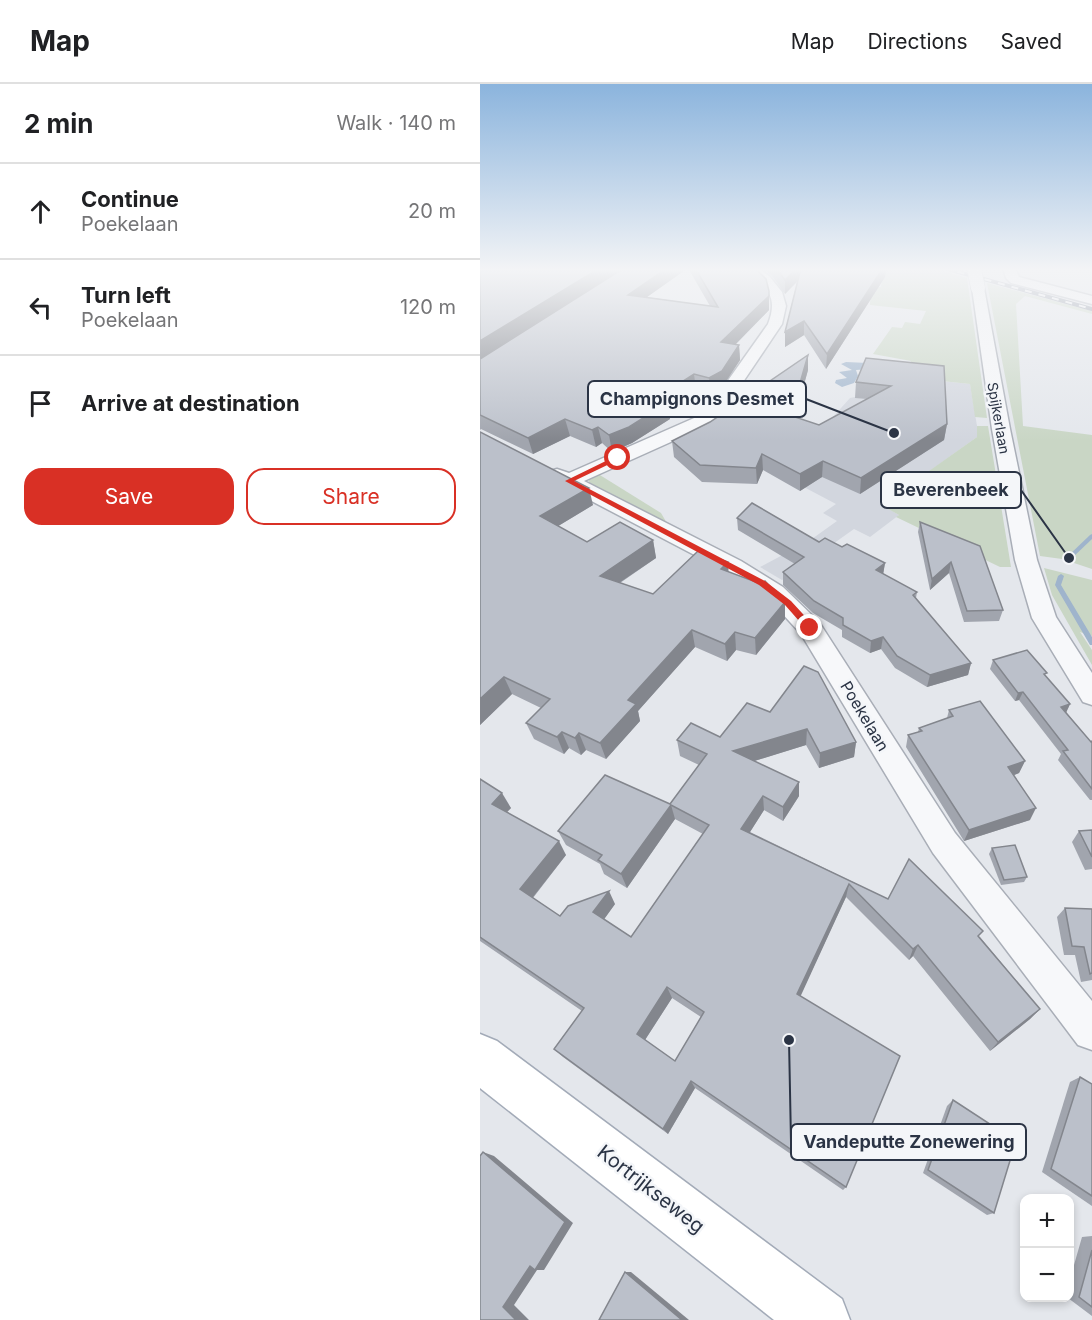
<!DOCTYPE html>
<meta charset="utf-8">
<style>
:root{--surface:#fff;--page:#f6f6f6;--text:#202124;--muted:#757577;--line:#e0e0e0;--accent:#d93025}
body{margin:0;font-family:Inter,sans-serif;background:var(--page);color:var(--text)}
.controls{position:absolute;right:18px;bottom:18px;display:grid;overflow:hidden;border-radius:12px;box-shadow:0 3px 9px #0003}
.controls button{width:54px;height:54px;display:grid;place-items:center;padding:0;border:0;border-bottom:2px solid var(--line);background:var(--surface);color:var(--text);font:30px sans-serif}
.stop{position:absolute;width:18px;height:18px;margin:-14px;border:4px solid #d93025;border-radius:50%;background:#fff}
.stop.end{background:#d93025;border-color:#fff;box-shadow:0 2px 6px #0008}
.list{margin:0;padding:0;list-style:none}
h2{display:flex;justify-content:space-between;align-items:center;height:78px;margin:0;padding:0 24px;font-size:26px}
h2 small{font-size:20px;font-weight:400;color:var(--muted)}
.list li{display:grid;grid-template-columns:39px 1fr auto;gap:18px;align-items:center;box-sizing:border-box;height:96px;padding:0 24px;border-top:2px solid var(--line)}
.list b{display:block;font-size:22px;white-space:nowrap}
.list p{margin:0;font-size:20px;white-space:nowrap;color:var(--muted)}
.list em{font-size:20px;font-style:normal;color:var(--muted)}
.actions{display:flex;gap:12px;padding:18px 24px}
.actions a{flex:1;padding:14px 0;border:2px solid var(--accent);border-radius:18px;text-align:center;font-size:21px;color:var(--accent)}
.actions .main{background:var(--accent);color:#fff}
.icon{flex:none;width:33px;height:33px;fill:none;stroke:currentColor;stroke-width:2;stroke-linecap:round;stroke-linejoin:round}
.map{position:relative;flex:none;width:612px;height:1236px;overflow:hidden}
header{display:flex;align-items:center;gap:36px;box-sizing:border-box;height:84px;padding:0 30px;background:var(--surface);border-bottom:2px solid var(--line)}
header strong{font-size:28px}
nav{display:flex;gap:33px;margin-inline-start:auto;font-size:21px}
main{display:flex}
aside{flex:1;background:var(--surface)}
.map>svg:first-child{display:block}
.built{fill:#d2d6de}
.green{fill:#c9d6c5}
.water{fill:#9fb4cc}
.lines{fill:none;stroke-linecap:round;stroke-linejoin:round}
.stream{fill:#9fb4cc;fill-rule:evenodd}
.minor-casing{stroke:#a9aeb7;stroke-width:3}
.major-casing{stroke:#a3abb8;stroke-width:3}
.minor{fill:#f7f8fa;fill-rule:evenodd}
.major{fill:#fff;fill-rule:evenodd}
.rail-casing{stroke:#7d8696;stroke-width:4}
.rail{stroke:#f4f6f9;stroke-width:2;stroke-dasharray:7;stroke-linecap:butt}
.minor-bridge-casing{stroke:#a9aeb7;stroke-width:15;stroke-linecap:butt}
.minor-bridge{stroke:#f7f8fa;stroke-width:14}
.wall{fill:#a1a5ae;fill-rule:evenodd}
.shaded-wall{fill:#83868d}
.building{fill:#bbc0ca;stroke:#83868d;stroke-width:1.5;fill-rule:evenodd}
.route{fill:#d93025}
.labels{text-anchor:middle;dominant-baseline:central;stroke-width:5;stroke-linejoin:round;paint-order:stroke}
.far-street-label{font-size:14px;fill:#2b3445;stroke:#f4f6f9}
.street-label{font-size:16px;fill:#2b3445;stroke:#f4f6f9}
.near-street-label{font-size:20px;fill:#2b3445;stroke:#f4f6f9}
.leader{fill:none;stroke:#2b3445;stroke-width:2}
.callout-dot{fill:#2b3445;stroke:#f4f6f9;stroke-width:2}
.callout{fill:#f4f6f9;stroke:#2b3445;stroke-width:2}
.callout-label{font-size:18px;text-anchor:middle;font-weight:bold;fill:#2b3445}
</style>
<header>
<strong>Map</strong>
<nav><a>Map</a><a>Directions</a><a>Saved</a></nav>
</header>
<main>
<aside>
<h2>2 min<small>Walk · 140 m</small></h2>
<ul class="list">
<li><svg class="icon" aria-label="ahead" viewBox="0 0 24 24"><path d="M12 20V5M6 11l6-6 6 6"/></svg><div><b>Continue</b><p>Poekelaan</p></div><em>20 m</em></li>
<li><svg class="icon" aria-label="left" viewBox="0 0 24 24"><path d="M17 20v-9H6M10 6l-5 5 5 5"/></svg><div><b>Turn left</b><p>Poekelaan</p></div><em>120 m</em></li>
<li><svg class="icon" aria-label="arrive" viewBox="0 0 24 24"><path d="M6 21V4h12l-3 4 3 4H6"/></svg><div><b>Arrive at destination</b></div></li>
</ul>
<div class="actions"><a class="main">Save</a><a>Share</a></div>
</aside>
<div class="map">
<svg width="612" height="1236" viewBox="0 0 612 1236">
<rect width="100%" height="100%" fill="#e4e7ec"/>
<!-- built -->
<path class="built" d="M385,289l105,11 7,42v11l-95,68 17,10 -29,22 -16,-8 -72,51 -22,-13 49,-26 28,-20 -14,-8 13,-9 -55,-29 69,-77 5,-1z"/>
<!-- green -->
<g class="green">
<path d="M403,184h50l34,10 20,140 -12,-1 -5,-33 -66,-7 7,-16 -38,-7 19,-27 10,1 3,-6 15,2 6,-13 -56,-6 1,-18h10z"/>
<path d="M507,199l105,28v3l-67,-18 -9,8 7,122 69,9v134l-30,-10 -22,-3z"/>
<path d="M497,342h11l23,141h-11l-104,-50 3,-2 -18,-10 96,-68z"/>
<path d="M115,388l66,41 7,12 -78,-40 -2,-8z"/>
<path d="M564,484l48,12v56l-12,-4 12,18v15l-40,-70z"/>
</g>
<!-- water -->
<path class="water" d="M366,278l22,1 1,6 -13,1 2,6 -4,7 -12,4 -7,-4 1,-3 11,-2 -8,-6 13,-2 -11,-6z"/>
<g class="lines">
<!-- stream -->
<g class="stream">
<path d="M612,450v5l-21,20h-4v-2l23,-22z"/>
<path d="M581,490l3,2 -3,9 31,52v8h-2l-35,-60 3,-9z"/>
</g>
<!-- minor casing -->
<g class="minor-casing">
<g id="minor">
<path d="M265,184h14l11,9 12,15 4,14 -4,18 -37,55 -13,25 -19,19 -129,58 157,80 42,26 36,35 136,211 137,168v49l-14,-5 -145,-192 -132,-219 -34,-37 -42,-26 -164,-86 -14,-10 3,-4 7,-2 12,4 132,-58 18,-17 10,-19 39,-55c12,-32 -5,-35 -23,-56z"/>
<path d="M523,184h12l4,9 73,19v8l-81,-21 -5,-5z"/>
<path d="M498,200l6,4 26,141 27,131 19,57 36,56v32l-9,-3 -51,-84 -17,-58 -23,-131 -20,-141z"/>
</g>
</g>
<!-- major casing -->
<g class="major-casing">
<path id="major" d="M0,950l17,7 345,258 8,21h-76l-294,-232z"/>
</g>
<!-- minor -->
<use href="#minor" class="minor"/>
<!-- major -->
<use href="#major" class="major"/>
<!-- rail casing -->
<g class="rail-casing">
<path id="rail" d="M464,184l148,41"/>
</g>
<!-- rail -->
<use href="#rail" class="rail"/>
<!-- minor-bridge casing -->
<g class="minor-bridge-casing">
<path id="minor-bridge" d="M494,184l4,20"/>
</g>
<!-- minor-bridge -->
<use href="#minor-bridge" class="minor-bridge"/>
</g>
<!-- wall -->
<g class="wall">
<path d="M0,184h275l14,23v19l-33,34 3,1 1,15 -17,26 -12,8 -15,-4 -28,18 2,11 -38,24 -20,9 -10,-9 -6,4 -26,-11 -37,18 -52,-25 -1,1zM208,184l22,38 -63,-9z"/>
<path d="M283,184h123l-1,9 -59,92 -22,-34 -19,12v-15l12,-50 -12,12 -13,-18z"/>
<path d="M386,274l81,66 -3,16 -84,54 -38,-17 -22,14 -37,-21 -6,14 -55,-2 -28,-25 -2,-16 38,-19 98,-52 -10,36 -12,8 33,11 48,-26 -12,-1 1,-16z"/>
<path d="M0,348l113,73 -35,21 29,16 66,-2 3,18 -36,25 33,11 76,-22 56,30v17l-29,36 -20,-5 -9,11 -32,-14 -57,64 2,10 -34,38 -20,-9 -5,5 -12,-7 -5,6 -30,-15 -8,-16 15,-15 -29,-14 -32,31z"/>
<path d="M257,434l82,24 23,5 43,16 -2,11 34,18 -1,6 55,65 -3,12 -41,12 -32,-19 -14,-19 -11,4 -28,-16v-7l-29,-17 -30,-28v-13l12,-8 -57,-34z"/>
<path d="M440,438l83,88 -4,11 -35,1 -15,-49 -19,17 -12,-58z"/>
<path d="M513,576l52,16 25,28 -4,8 25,30 1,-1v59h-2l-32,-40 3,-6 -42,-54 -4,1 -25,-32z"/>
<path d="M469,626l76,51 -6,12 -5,2 16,45 -66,21 -58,-94 2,-12 10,-3 1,-4 28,-10z"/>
<path d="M290,628l86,30 -2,15 -35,11 -13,-23 -52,16 45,35 -16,25 -19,-11 -14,22 138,67 92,38 60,72 -10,10 -40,32 -77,-95 -4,4 -63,-63 -46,99 46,191 -3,3 -148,-102 -27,46 -105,-77 -9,-8 28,-38 -102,-70v-162l31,29 -4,4 59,43 -33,43 27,18 55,-12 -11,15 27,18 72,-103 -28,-15 -48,69 -23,-14 -4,-10 -34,-19 -8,-14 112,-27 29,-39 -19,-9 -3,-16 43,-3zM192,914l29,19 -26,44 -30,-21z"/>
<path d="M612,746v39l-7,1 -13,-28 7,-11z"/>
<path d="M512,764l35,29 -3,5 -23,3 -12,-31z"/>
<path d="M585,824l27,1v71l-11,2 -6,-27h-11l-7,-38z"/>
<path d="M600,993l12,7v122l-50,-34 28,-90z"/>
<path d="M473,1016l41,113 -7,2 -64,-42 24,-67z"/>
<path d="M612,1152v80l-24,-18h2v-19l12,-42z"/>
</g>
<!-- shaded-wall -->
<g class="shaded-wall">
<path d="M120,184h24l-144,91v-18z"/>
<path d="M187,184h21l-58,41 -2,-14z"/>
<path d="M317,184h5l-1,9 -16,17v-14z"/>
<path d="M403,184h3l-1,9 -59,92 1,-15z"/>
<path d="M289,207v19l-46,47 -2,-15z"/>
<path d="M324,237v14l-19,12v-15z"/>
<path d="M259,261l1,15 -17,26 -12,8 -2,-16z"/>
<path d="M328,271v15l-10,36 -27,19v-16z"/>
<path d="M214,290l2,16 -28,18 2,11 -38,24 -20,9 -3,-17 46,-36z"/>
<path d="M85,335l5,17 -37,18 -5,-16z"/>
<path d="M467,340l-3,16 -84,54 1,-16z"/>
<path d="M118,343l4,16 -6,4 -4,-17z"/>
<path d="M282,370l1,16 -6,14 -1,-16z"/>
<path d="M343,377l-1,16 -22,14v-17z"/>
<path d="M109,404l4,17 -48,29 -5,-18z"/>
<path d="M173,456l3,18 -52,35 -4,-17z"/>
<path d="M248,478l1,17 -8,-10z"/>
<path d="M471,478l-2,11 -19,17 2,-11z"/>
<path d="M405,479l-2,12 -7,-5z"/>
<path d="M305,518v17l-29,36 -1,-17z"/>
<path d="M212,546l3,17 -57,64 2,10 -34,38 -6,-16 28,-43z"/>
<path d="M255,548l1,18 -9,11 -2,-17z"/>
<path d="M403,553l-2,12 -11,4 1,-12z"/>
<path d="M491,579l-3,12 -41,12 3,-12z"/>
<path d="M24,593l8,17 -32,31v-26z"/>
<path d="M543,608l-4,8 -4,1 3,-8z"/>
<path d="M590,620l-4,9 -5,-6z"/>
<path d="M327,645l-1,16 -71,22 -2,-16z"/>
<path d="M82,648l7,16 -5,6 -7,-17z"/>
<path d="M99,649l7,17 -5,5 -6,-17z"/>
<path d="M376,658l-2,15 -35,11 1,-15z"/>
<path d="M545,677l-6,12 -16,6 5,-12z"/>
<path d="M319,698v14l-16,25v-14z"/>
<path d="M22,709l9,15 -10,10 -9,-14z"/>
<path d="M283,712l1,14 -21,33 -2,-14z"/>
<path d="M191,721l4,14 -48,69 -6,-14z"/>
<path d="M556,724l-6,12 -66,21 5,-11z"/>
<path d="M79,757l7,14 -37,47 -9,-13z"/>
<path d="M369,800l-3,13 -49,107v-10z"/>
<path d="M129,807l6,13 -15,21 -7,-13z"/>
<path d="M438,861l-5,11 -4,4 4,-11z"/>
<path d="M187,903l5,11 -29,45 -6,-9z"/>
<path d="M560,925l-10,10 -40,32 8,-9z"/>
<path d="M211,997l4,7 -27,46 -5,-5z"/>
<path d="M3,1068l11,4 79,67 -29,47h-7l-23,35 15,15h-13l-13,-13 27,-41z"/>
<path d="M145,1188h6l58,48h-7z"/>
</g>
<!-- building -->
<g class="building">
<path d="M0,184h120l-120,73z"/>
<path d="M144,184h43l-39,27 90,12 -23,-39h60l11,11 3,12v5l-48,46 18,3 -17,26 -13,7 -15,-4 -39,25 12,4 -38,24 -20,8 -11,-8 -6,3 -27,-11 -37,19 -48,-23v-56z"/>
<path d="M296,184h21l-12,12z"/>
<path d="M321,184h82l-56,86 -23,-33 -19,11z"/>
<path d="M328,271l-10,35 -27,19 48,16 72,-39 -35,-4 10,-24 78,8 3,58 -86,54 -38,-17 -23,13 -38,-20 -6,14 -56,-3 -28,-24 38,-19z"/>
<path d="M0,348l109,56 -49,28 47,26 33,-20 33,18 -53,36 53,18 45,-43 30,11 -7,7 40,15 4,-3 20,21 -30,36 -20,-6 -10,12 -33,-14 -64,70 8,4 -36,39 -21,-10 -4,5 -13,-6 -5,5 -31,-14 24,-24 -46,-22 -24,22z"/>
<path d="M272,419l67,39 6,-4 17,9 5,-3 38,19 -9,7 41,22 -4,3 58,68 -41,12 -33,-19 -14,-19 -12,4 -28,-16v-7l-29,-17 -31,-29 21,-15 -67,-39z"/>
<path d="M440,438l60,24 23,64 -36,1 -16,-49 -19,17z"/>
<path d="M547,566l20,23 -3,1 26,30 -9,3 30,35 1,-1v48l-29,-38 5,-1 -45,-58 -5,1 -25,-33z"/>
<path d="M324,582l14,6 38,70 -36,11 -13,-24 -74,22 66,31 -16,25 -20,-11 -22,33 147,70 21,-40 74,72 -5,5 62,73 -42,33 -80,-97 -5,4 -64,-65 -52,110 103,62 -54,131 -155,-106 -28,48 -109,-80 30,-41 -104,-71v-158l22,14 -10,11 67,37 -39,48 40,27 8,-10 41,-15 -16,21 38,25 78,-112 -38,-20 -50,69 -23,-14 4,-5 -44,-24 47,-56 65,29 37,-50 -30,-14 14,-17 29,14 27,-34 23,9zM187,903l37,25 -29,49 -38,-27z"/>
<path d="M500,617l45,60 -17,6 28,41 -67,22 -61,-95 14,-4 -3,-3 34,-12 -4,-6z"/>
<path d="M612,746v27l-13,-26z"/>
<path d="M535,761l12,32 -23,3 -12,-32z"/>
<path d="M585,824l27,1v64l-2,1 -6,-27 -12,-1z"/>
<path d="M600,993l12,7v112l-41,-27z"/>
<path d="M473,1016l63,41 -22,72 -66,-43z"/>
<path d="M3,1068l82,70 -30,48 -5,-4 -27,41 13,13h-36v-164z"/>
<path d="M612,1166v57l-13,-10z"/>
<path d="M145,1188l57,48h-83z"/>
</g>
<!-- sky -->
<linearGradient id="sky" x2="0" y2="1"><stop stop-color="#8bb4dd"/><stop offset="0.52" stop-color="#f3f4f6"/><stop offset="1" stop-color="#f3f4f6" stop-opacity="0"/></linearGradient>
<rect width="612" height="357" fill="url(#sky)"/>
<!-- route -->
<path class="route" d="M136,372l6,2 -48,23 191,100 26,20 22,24v5h-6l-22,-25 -26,-20 -194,-104z"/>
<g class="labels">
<!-- far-street labels -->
<g class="far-street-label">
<text transform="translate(519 334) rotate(80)">Spijkerlaan</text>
</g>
<!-- street labels -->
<g class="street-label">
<text transform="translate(385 632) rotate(59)">Poekelaan</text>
</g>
<!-- near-street labels -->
<g class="near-street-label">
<text transform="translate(171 1105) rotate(38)">Kortrijkseweg</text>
</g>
</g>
<!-- callouts -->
<path class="leader" d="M414 349L326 315M589 474L541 406M309 956L311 1058"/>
<g class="callout-dot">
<circle cx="414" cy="349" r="6"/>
<circle cx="589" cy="474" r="6"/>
<circle cx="309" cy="956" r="6"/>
</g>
<g class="callout">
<rect x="108" y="297" width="218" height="36" rx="6"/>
<rect x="401" y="388" width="140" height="36" rx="6"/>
<rect x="311" y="1040" width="235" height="36" rx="6"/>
</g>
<g class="callout-label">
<text x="217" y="321">Champignons Desmet</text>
<text x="471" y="412">Beverenbeek</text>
<text x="429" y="1064">Vandeputte Zonewering</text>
</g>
</svg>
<div class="controls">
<button>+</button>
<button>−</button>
</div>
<div class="stop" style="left:138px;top:374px"></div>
<div class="stop end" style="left:330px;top:544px"></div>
</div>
</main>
